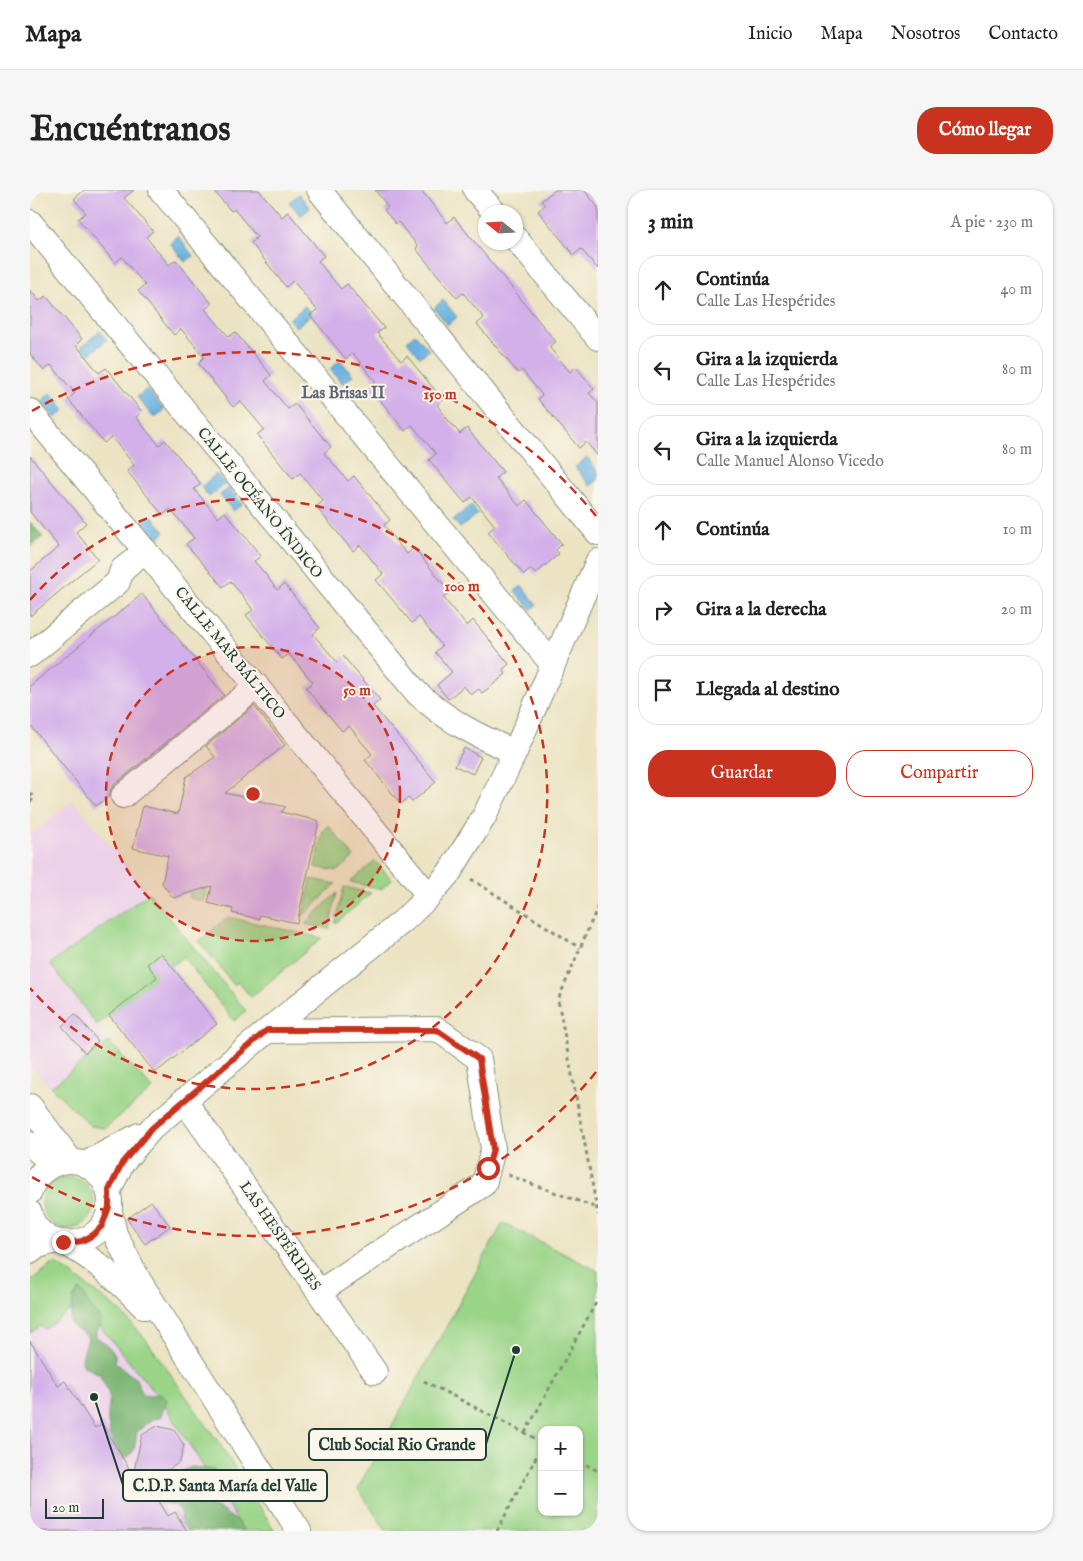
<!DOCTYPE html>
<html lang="es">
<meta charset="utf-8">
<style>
:root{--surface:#fff;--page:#f6f6f6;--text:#222;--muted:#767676;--line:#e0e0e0;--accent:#c8321e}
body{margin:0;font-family:"IM FELL English",serif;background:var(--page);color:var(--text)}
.controls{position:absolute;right:15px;bottom:15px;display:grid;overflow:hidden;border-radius:10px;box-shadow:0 1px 4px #0004}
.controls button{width:45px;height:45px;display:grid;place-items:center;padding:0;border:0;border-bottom:1px solid var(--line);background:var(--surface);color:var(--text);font:25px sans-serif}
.compass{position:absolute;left:448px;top:15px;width:45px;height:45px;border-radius:50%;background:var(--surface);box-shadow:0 1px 4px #0004;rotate:288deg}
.scale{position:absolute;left:15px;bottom:12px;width:59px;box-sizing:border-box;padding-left:5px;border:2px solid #1f3d34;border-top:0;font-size:14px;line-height:18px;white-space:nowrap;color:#1f3d34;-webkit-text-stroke:4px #fbf7ec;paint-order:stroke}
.stop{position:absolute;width:15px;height:15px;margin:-11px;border:4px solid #c8321e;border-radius:50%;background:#fff}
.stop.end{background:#c8321e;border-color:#fff;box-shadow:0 1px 5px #0008}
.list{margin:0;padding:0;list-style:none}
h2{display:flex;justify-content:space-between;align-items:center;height:65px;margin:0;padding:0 20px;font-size:21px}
h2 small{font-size:16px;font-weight:400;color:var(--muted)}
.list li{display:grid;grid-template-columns:32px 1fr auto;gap:15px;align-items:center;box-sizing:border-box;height:70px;margin:0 10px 10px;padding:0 10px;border:1px solid var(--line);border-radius:20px}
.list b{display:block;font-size:19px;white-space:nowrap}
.list p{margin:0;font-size:16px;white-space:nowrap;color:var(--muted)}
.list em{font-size:16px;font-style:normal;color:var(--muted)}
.actions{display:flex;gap:10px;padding:15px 20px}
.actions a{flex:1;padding:11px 0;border:1px solid var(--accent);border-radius:20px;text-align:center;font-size:18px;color:var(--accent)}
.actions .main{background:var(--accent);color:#fff}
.icon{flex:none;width:28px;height:28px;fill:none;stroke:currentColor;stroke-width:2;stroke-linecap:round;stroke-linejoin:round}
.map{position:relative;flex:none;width:568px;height:1341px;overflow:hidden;border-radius:20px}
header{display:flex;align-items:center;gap:30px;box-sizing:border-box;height:70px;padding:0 25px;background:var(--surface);border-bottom:1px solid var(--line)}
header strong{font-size:24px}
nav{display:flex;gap:28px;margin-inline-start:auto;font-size:18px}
.intro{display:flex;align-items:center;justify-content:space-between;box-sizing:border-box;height:120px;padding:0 30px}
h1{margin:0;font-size:35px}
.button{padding:12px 22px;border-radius:20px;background:var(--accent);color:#fff;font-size:18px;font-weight:700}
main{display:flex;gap:30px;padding:0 30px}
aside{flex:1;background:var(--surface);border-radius:20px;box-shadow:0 1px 4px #0004}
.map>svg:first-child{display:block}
.built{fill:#edd1e9}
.green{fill:#9ad487;stroke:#5c885e;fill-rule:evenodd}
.forest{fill:#7bb674;stroke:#4d7a54}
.water{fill:#6bb2e2;stroke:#45788b}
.building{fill:#d4b0ea}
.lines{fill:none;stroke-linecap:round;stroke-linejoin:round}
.minor-casing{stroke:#85907b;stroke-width:26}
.path{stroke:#85907b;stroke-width:3;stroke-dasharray:4 4;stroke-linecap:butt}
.minor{stroke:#fff;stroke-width:24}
.route{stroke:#c8321e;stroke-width:6}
.ring{fill:none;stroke:#c8321e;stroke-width:2.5;stroke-dasharray:9 6}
.labels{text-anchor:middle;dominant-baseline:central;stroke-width:4;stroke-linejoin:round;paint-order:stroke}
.street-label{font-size:15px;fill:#1f3d34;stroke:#fbf7ec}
.neighbourhood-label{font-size:16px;font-weight:bold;fill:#5e6574;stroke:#fbf7ec}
.centre{fill:#c8321e;stroke:#fbf7ec;stroke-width:2.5}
.ring-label{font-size:15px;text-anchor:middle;font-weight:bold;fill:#c8321e;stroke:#fbf7ec;stroke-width:4;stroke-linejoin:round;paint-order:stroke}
.leader{fill:none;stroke:#1f3d34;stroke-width:2}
.callout-dot{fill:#1f3d34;stroke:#fbf7ec;stroke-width:2}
.callout{fill:#fbf7ec;stroke:#1f3d34;stroke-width:2}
.callout-label{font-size:16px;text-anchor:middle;font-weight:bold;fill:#1f3d34}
</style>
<header>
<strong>Mapa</strong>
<nav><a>Inicio</a><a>Mapa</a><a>Nosotros</a><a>Contacto</a></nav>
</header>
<div class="intro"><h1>Encuéntranos</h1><a class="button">Cómo llegar</a></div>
<main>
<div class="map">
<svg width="568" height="1341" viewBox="0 0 568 1341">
<rect width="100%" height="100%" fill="#fbf7ec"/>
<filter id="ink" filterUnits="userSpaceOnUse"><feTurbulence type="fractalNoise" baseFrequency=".02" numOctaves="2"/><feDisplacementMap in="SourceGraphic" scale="10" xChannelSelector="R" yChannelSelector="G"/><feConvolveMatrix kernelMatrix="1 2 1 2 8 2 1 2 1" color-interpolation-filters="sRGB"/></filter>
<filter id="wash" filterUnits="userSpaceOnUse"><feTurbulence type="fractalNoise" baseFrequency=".0096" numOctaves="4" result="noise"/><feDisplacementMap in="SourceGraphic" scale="20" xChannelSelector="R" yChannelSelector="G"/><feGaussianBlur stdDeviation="1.12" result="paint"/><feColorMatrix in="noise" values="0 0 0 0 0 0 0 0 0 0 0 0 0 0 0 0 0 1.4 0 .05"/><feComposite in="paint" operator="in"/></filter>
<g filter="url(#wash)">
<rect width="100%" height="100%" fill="#ebe3c2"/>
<!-- built -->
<g class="built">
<path d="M43,610l76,93 -99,71 59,78 -58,45 -21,-20v-231z"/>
<path d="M20,1076l112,135 82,130h-214v-250z"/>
</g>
<!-- green -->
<g class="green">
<path d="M298,635l26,32 -17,14 -22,-4 8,-37z"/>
<path d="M169,663l15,4 -10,44 -15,-3z"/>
<path d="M345,671l17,19 -11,9 -31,-7z"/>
<path d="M281,689l25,5 -33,32z"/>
<path d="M314,697l27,6 -36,31z"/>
<path d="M119,703l97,118 -12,10 -51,-64 -86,68 -47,-61z"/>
<path d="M307,703l-8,36 -24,-5z"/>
<path d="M198,727l94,21 -71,59 -13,-15 -4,3 -35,-44z"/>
<path d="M79,852l44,47 -48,39 -15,-2 -39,-39z"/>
<circle cx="38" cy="1013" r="26"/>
<path d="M473,1033l95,48v260h-212l-28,-43zM512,1240h37v82h-37z"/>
<path d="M25,1074l11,6 54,41 25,27 74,105 56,88h-31l-82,-130 -82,-98 -35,26 -4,-3 -11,7v-52l20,-15z"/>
</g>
<!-- forest -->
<g class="forest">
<path d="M0,332l13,15 -13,10z"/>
<path d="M49,1100l4,3 5,10 13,17 -1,6 -4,5v6l8,5 11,12v8l21,17 7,16c8,1 13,-2 20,0l4,5 -7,18 -8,1 -15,13c-3,14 0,21 -14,28l-14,-24c2,-7 -2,-12 -1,-19 0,-10 3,-18 -1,-28 -2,-6 -6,-9 -7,-15l-15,-7 -4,-5 7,-24c-5,-8 -12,-6 -18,-15l3,-24z"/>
<path d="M161,1277l23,3 2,8 -4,2 -4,5 4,11 -3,6 2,5c11,0 16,10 26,13l7,11h-57l-7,-12 1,-8 -6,-6 -15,-2 -2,-4c2,-7 -1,-12 0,-20h7l6,2 4,-2 4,-6z"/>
</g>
<!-- water -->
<g class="water">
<path d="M269,4l11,14 -9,8 -12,-14z"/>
<path d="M148,46l15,20 -8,6 -15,-19z"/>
<path d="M413,110l14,17 -9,8 -14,-17z"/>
<path d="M275,116l7,8 -16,13 -7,-8z"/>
<path d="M70,141l7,9 -19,15 -7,-8z"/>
<path d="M385,144l14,16 -9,7 -13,-16z"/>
<path d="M310,170l13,15 -10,9 -13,-15z"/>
<path d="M117,199l17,21 -10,8 -17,-21z"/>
<path d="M21,203l14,17 -10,8 -14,-17z"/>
<path d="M557,267l11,15v8l-8,6 -15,-19z"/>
<path d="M186,284l9,10 -16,13 -8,-10z"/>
<path d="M199,298l13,16 -9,7 -13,-16z"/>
<path d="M441,315l7,9 -18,14 -7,-8z"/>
<path d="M121,325l14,17 -8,7 -15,-17z"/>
<path d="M492,396l15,19 -6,5 -16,-19z"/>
</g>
<g id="blocks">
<!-- building -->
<g class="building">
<path d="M54,0h50l-10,8 29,33 -7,6 23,28 7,-5 36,44 -7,5 24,28 6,-5 36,43 -6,6 23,28 7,-5 36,43 -7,6 24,28 6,-5 36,44 -6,5 11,15 12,14 7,-6 36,44 -7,5 12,15 12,14 6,-6 36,44 -6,5 3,5 -12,10 -12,9 -3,-4 -8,6 -7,-9 -16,13 -11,-14 15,-13 -17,-20 7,-6 -23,-29 -7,6 -36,-43 7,-6 -23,-29 -7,6 -37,-44 7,-6 -23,-28 -7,6 -36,-44 7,-6 -24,-28 -7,6 -35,-44 6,-6 -11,-14 -12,-14 -7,6 -36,-44 7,-6 -12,-14 -11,-14 -7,6 -37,-44 8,-6 -12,-14z"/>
<path d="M183,0h46l23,27 6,-5 36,44 -6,5 11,14 12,14 6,-5 37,44 -7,5 24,28 6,-5 36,44 -6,5 11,15 12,14 7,-6 36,44 -7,6 23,28 7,-6 36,44 -6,6 3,4 -24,20 -4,-5 -7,6 -36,-43 7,-6 -23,-29 -7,6 -36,-43 7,-6 -24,-29 -7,6 -35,-44 6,-5 -23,-29 -7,6 -36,-44 7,-5 -24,-29 -7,6 -35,-44 6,-6 -23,-28 -3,2z"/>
<path d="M345,0h46l26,33 7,-6 102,125 -7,5 21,25 6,-5 18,22 -5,4 9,10v53l-12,-14 -7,6 -41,-49 4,-4 -20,-25 -4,3 -41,-49 7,-6 -21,-25 -6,5 -41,-49 2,-3 -20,-24 -2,2 -12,-14 4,-3z"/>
<path d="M525,0h29l14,17v62l-17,-20 -7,6 -36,-44 7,-6 -4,-4z"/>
<path d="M0,100l9,11 7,-5 36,43 -6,6 23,28 7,-5 36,44 -6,5 11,14 12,14 6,-5 36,44 -7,5 24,29 7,-6 36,44 -7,5 12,14 11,15 7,-6 36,44 -7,6 24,28 6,-6 37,44 -7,6 63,76 -24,20 -4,-4 -7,6 -36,-44 7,-6 -12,-14 -11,-14 -7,5 -36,-43 7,-6 -24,-28 -7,5 -36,-44 7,-5 -11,-15 -12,-14 -7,6 -37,-43 8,-6 -12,-15 -12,-14 -7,6 -36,-44 7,-6 -11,-14 -12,-14 -7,6 -36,-44 7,-6 -24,-28 -7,6 -14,-17z"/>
<path d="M0,266l56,67 -10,9 22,27 -68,57v-45l29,-24 -29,-35z"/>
<path d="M112,404l82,101 -110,90 -4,6v4l-14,11 -66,-81v-39z"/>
<path d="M224,516l31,39 -60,48 61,14 -5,5 38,9 -22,102 -37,-8 -1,4 -27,-6 1,-4 -25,-6 4,-17 -39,12 -11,-15 6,-27 -35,-8 10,-42 35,8 8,-37 29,-20 -9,-11z"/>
<path d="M434,558l17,9 -8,17 -18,-8z"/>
<path d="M131,763l56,71 -62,49 -46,-58 48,-38 -10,-13z"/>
<path d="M45,824l23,27 -13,12 -23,-27z"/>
<path d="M121,1011l19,25 -25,18 -18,-25z"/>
<path d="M0,1151l28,45 7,-5 30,47 7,-4 31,51 9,-40 15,-9 17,4 10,15 -4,17 -32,21 20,33 7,-4 12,19h-157z"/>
</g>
</g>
</g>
<g filter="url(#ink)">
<use href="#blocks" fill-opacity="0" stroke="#85907b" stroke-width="1"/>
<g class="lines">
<!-- minor casing -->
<g class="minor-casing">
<g id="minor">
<path d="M131,0l392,475"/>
<path d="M289,0l279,343"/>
<path d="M445,0l19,22"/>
<path d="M0,32l387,471c31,28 60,43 98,59"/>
<path d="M486,49l82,99"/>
<path d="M0,221l399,485"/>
<path d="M0,465l88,-73 4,-12 24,-19"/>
<path d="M93,606l134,-110"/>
<path d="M237,841l170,-2 42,30 14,90 -9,35 -165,108"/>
<path d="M154,910l191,272"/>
<path d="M0,916l41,55"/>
<path d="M0,954l23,20"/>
<path d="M55,974l54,-29"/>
<path d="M79,1000l13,-27 30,-35 115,-97 136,-110 26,-25 20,-23 35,-56 31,-65 83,-191"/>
<path d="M0,1002c2,-9 7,-16 15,-22 40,-31 88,25 53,61 -11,10 -25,13 -39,11 -13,-3 -27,-15 -29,-29"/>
<path d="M79,1017l6,27 23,45 161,252"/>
<path d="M33,1052c32,17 57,40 81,65"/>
<path d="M0,1062l8,-6 19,-5"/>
</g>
</g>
<!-- path -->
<g class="path">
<path d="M0,603l4,5 -4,4"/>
<path d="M441,689l109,69"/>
<path d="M568,716l-40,94 40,215"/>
<path d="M478,985l89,33"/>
<path d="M394,1191l118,61"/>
<path d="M495,1243l73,-134"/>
<path d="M549,1271l19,10"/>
<path d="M467,1341l45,-85"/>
</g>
<!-- minor -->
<use href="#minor" class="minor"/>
</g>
</g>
<g class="lines" filter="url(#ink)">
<!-- route -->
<path class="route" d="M33,1052l6,1 13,-2 11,-6 9,-9 7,-19v-17l13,-27 30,-35 115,-98h170l42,29 14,90 -5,19"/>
</g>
<!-- distance rings -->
<circle cx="223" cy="604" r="147" fill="#c8321e" fill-opacity=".12"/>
<g class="ring">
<circle cx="223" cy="604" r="147"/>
<path d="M0 410A295 295 0 1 1 0 798"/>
<path d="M566 882A442 442 0 0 1 2 987M2 221A442 442 0 0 1 566 326"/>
</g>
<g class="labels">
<!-- street labels -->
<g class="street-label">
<text transform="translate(230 313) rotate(51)">CALLE OCÉANO ÍNDICO</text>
<text transform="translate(200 463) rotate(51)">CALLE MAR BÁLTICO</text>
<text transform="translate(250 1046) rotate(55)">LAS HESPÉRIDES</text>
</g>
<!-- neighbourhood labels -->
<g class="neighbourhood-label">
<text x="313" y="204">Las Brisas II</text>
</g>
</g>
<circle cx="223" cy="604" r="8" class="centre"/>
<g class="ring-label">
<text x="410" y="209">150 m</text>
<text x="432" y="401">100 m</text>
<text x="327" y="505">50 m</text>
</g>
<!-- callouts -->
<path class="leader" d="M486 1160L456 1254M64 1207L93 1295"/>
<g class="callout-dot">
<circle cx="486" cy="1160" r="5"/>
<circle cx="64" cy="1207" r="5"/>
</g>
<g class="callout">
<rect x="279" y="1239" width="177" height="31" rx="5"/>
<rect x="93" y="1280" width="204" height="31" rx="5"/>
</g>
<g class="callout-label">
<text x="367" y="1260">Club Social Rio Grande</text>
<text x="195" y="1301">C.D.P. Santa María del Valle</text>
</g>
</svg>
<div class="controls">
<button>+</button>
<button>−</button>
</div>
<svg class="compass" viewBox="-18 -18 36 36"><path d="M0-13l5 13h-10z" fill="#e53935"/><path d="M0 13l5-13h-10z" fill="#767676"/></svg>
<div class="scale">20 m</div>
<div class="stop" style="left:458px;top:978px"></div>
<div class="stop end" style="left:33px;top:1052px"></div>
</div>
<aside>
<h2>3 min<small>A pie · 230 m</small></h2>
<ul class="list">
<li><svg class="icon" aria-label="ahead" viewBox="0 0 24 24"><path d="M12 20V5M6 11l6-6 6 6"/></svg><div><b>Continúa</b><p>Calle Las Hespérides</p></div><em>40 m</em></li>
<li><svg class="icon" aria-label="left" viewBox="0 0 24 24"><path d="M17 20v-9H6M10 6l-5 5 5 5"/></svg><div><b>Gira a la izquierda</b><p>Calle Las Hespérides</p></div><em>80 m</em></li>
<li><svg class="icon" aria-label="left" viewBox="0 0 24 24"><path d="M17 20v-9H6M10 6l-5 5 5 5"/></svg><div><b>Gira a la izquierda</b><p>Calle Manuel Alonso Vicedo</p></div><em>80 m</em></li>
<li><svg class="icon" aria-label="ahead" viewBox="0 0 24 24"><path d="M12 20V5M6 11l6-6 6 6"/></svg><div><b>Continúa</b></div><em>10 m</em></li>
<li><svg class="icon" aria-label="right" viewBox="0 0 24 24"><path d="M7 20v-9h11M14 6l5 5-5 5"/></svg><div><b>Gira a la derecha</b></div><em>20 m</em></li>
<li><svg class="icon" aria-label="arrive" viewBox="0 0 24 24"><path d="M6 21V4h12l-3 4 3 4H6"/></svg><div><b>Llegada al destino</b></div></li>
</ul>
<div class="actions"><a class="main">Guardar</a><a>Compartir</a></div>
</aside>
</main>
